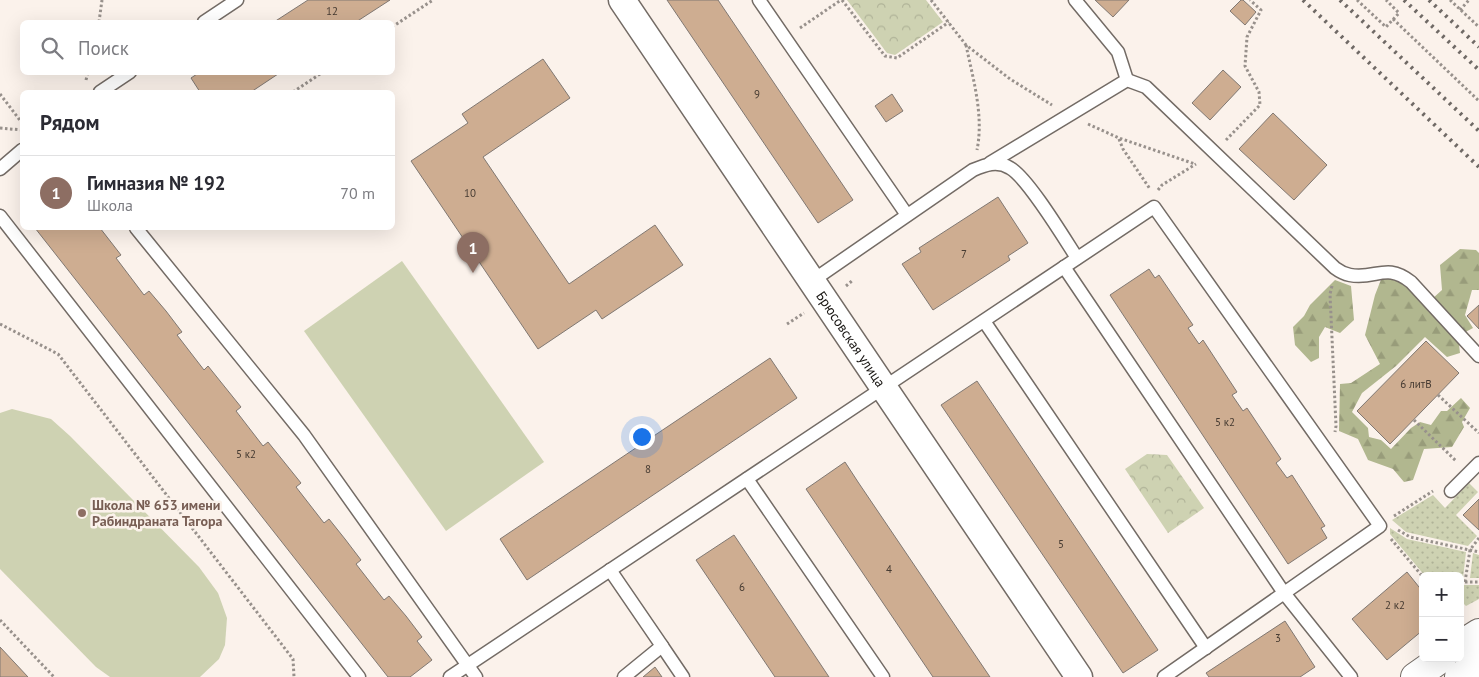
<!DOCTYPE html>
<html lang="ru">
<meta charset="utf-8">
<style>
:root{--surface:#fff;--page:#f2f2f3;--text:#2b2b33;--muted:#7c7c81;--line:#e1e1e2;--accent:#287275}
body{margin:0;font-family:"PT Sans",sans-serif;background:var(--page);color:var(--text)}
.controls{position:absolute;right:15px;bottom:15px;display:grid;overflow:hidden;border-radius:8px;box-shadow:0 5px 20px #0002}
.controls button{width:45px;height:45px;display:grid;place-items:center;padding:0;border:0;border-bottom:1px solid var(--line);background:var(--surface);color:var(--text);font:25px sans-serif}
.you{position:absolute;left:641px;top:436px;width:18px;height:18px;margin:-12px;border:4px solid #fff;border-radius:50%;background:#1a73e8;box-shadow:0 0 0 8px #1a73e833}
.badge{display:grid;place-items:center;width:32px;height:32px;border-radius:50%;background:var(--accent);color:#fff;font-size:16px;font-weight:700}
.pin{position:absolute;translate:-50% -41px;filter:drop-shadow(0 1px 2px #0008)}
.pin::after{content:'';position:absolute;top:26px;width:18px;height:15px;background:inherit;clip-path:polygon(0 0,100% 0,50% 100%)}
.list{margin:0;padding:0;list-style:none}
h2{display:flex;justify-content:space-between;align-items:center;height:65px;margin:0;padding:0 20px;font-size:21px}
h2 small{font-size:16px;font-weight:400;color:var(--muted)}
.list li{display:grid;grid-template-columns:32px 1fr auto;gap:15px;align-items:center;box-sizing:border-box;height:75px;padding:0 20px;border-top:1px solid var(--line)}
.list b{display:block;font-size:19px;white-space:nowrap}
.list p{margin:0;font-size:16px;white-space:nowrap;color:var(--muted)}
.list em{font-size:16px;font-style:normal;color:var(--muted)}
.icon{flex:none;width:28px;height:28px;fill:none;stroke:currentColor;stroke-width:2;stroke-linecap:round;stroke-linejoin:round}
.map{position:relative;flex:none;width:1479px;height:677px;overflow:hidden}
.search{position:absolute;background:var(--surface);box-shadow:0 5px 20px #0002;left:20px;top:20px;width:375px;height:55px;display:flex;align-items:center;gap:12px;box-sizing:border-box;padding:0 18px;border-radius:8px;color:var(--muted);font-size:19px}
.panel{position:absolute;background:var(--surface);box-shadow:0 5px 20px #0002;left:20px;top:90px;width:375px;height:140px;border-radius:8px}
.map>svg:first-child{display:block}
.grass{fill:url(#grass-dots)}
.forest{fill:url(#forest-firs)}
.park{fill:url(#park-crowns)}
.pitch{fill:#ced2b2}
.building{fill:#cead91;stroke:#807872}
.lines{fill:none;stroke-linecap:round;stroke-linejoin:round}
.lane-casing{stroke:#736b65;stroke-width:15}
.street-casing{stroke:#736b65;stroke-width:29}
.secondary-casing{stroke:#736b65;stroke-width:30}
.path{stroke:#98918c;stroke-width:3;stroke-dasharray:2.5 2.5;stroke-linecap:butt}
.lane{stroke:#fff;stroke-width:12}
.street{stroke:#fff;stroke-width:26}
.secondary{stroke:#fff;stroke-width:28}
.rail{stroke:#6f6965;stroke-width:4;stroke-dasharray:2.5 5;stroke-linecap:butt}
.education-dot{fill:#8d6e63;stroke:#fbf2eb;stroke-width:2}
.labels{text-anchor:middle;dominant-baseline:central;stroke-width:5;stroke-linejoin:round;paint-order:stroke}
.number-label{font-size:11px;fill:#453a31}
.street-label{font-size:14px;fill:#171411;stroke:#fbf2eb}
.education-label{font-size:14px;font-weight:bold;fill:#785e54;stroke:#fbf2eb;text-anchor:start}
</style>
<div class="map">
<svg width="1479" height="677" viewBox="0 0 1479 677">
<defs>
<pattern id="grass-dots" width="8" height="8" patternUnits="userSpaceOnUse" patternTransform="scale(1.25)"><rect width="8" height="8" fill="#ced2b2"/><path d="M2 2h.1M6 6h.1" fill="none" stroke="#b0b398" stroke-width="1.8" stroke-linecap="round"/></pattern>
<pattern id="forest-firs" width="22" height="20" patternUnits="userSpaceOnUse" patternTransform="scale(1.25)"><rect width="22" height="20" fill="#b1b78f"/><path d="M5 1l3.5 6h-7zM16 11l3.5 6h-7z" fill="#989c7a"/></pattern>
<pattern id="park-crowns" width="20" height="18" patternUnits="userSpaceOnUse" patternTransform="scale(1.25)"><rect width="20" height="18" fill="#ced2b2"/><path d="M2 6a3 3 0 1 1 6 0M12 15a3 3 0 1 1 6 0" fill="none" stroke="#b0b398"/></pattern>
</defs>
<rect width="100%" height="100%" fill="#fbf2eb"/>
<!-- grass -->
<g class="grass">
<path d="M1469,483l9,9 -22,23 21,21 -9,10 -62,-14 -14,-12 41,-25 12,13z"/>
<path d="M1390,528l17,11 59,13 -3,26h-3v-2h-35l-35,-42z"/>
<path d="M1473,553l6,2v23h-9z"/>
<path d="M1460,585h19v14l-13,7 -6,-6z"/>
</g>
<!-- forest -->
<g class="forest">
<path d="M1460,249l16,1 3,3v37h-7l-7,25 8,13 -15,8 2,17 -13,4 -22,-20 -29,29 -34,27 -10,19 16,16 1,9 12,3 10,9 20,-21 9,-6 11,3 10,-14h6l14,-13 9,10 -8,14 2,5 -12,20 -28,2 -11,31 -9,2 -11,-13 -25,-9 -10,-21 -19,-8 1,-47 11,-1 29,-19 -15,-29 10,-40 7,-18 36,2 14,20 10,-9 -2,-25z"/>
<path d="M1335,280l16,6 3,34 -14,13 -15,-6 -6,10v21l-8,4 -16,-17 -2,-18 11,-11 6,-11z"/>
</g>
<!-- park -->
<g class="park">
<path d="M847,0h79l17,22 -48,33 -8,-2z"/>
<path d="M1147,454l20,1 37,53 -36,25 -43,-64z"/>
</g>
<!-- pitch -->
<g class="pitch">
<path d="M402,261l142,201 -98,69 -142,-200z"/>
<path d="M12,409l39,10 19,17 129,131 19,26 9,25 -2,27 -6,14 -19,18h-90l-14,-10 -96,-98v-156z"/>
</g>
<!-- building -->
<g class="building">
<path d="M308,0h82l-34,22h-82z"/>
<path d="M667,0h51l135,200 -35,23z"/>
<path d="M1095,0h34l-16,17z"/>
<path d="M1241,0h2l13,12 -11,13 -15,-14z"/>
<path d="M543,59l27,39 -87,59 86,127 86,-59 28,40 -81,54 -6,-9 -58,39 -127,-188 57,-38 -6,-9z"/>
<path d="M1223,70l18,17 -31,33 -18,-17z"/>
<path d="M200,72h81l-30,20h-51l-9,-14z"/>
<path d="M892,94l11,17 -17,11 -11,-16z"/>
<path d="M1273,113l54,52 -33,35 -55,-51z"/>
<path d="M998,197l30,46 -20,13 2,4 -77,50 -31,-46 19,-12 -2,-4z"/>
<path d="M35,228h65l21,27 -5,3 28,37 5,-4 17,20 16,21 -5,3 27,35 4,-4 33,41 -5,4 27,35 5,-4 33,41 -5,4 28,36 5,-4 16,20 16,21 -5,4 28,36 5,-4 17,20 16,21 -5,4 15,19 -22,17h-22z"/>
<path d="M1149,269l6,9 4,-3 34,50 -5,3 11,16 4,-4 34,52 -5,3 11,16 4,-3 34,51 -5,4 11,15 5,-3 33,51 -4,2 6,10 -39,26 -178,-269z"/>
<path d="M1479,305v24l-12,-13z"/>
<path d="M1426,341l33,32 -69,71 -33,-33z"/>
<path d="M770,358l27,40 -270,182 -27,-41z"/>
<path d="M977,381l181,269 -35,23 -182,-268z"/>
<path d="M845,462l13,20 132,195h-57l-127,-188z"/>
<path d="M1479,499v31l-16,-15z"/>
<path d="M734,535l53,79 42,63h-54l-79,-117z"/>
<path d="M1407,572l16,20v38l-36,30 -35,-41z"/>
<path d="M1285,621l30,46 -15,10h-91l-3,-4z"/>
<path d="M0,647l28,30h-28z"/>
<path d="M655,667l7,10h-19z"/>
</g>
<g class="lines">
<!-- lane casing -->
<g class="lane-casing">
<g id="lane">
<path d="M759,0l148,215"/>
<path d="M1075,0l43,52 9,28"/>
<path d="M204,22l33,-22"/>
<path d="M100,92l30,-20"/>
<path d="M990,163l137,-83 19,7 189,181c4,3 10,6 15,7 26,5 36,-13 61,7l68,74"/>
<path d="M0,169l22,-19"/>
<path d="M0,216l359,461"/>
<path d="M136,228l168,207 172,242"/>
<path d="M1064,267l220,326 67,84"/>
<path d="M812,281l161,-111c12,-5 24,-10 37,-2 18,10 54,70 67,90"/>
<path d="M984,321l222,327"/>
<path d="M747,479l136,198"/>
<path d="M1451,491l28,-28"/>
<path d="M610,570l52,76 -38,31"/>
<path d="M662,646l21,31"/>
<path d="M450,677l704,-470 226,319 -216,151"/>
</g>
</g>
<!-- street casing -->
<g class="street-casing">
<g id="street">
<path id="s1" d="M622,0l457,677"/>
</g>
</g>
<!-- secondary casing -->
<g class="secondary-casing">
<g id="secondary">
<path d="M1460,645l19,-12"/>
<path d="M1415,677l27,-19"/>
<path d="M1459,677l20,-14"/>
</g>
</g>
<!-- path -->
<g class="path">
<path d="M842,0l43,56 12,2 52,-36"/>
<path d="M931,0l35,45 44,34 42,26"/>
<path d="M1357,0l29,27 13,-14 -13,-13"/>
<path d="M1450,0l29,27"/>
<path d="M1460,10l9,-10"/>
<path d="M1393,19l86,82"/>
<path d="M99,22l3,-22"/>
<path d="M392,27l41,-27"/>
<path d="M800,28l41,-28"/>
<path d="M966,45c7,34 18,70 11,105"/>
<path d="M86,80l2,-8"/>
<path d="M293,92l30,-20"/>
<path d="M0,94l22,29"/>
<path d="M1088,124l31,14 76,26"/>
<path d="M0,128l22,2"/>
<path d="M1119,139l4,10 27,40"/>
<path d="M1226,140l34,-35 -1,-13 -14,-26 2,-29 14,-27 -11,-10"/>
<path d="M1158,190l4,-5 34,-21"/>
<path d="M846,286l7,-6"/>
<path d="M1332,286l-2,8 6,132 -1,6"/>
<path d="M0,324l58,30 235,305 1,18"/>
<path d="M787,324l17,-11"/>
<path d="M1438,395l41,38"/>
<path d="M1414,420l42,41"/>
<path d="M1394,516l39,-25"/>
<path d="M1398,530l12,7 69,15"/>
<path d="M1391,539l32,38"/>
<path d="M1460,582h19"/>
<path d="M1465,582l5,-32 9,-12"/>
<path d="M0,620l54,57"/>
</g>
<!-- lane -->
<use href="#lane" class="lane"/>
<!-- street -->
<use href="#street" class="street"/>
<!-- secondary -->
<use href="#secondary" class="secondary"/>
<!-- rail -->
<g class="rail">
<path d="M1303,0l176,167"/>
<path d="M1340,0l139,131"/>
<path d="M1404,0l75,70"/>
<path d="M1429,0l50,47"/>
</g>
</g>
<!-- markers -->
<circle class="education-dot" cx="82" cy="513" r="5"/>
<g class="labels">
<!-- number labels -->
<g class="number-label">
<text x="332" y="11">12</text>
<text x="757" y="94">9</text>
<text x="470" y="193">10</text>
<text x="964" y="254">7</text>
<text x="1416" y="384">6 литВ</text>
<text x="1225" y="422">5 к2</text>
<text x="246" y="454">5 к2</text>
<text x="648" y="469">8</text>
<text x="1061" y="544">5</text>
<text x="889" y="569">4</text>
<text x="742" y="587">6</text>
<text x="1395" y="605">2 к2</text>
<text x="1278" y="638">3</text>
</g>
<!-- street labels -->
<g class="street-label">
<text stroke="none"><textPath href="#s1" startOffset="409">Брюсовская улица</textPath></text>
</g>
<!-- education labels -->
<g class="education-label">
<text x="92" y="505">Школа № 653 имени<tspan x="92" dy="16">Рабиндраната Тагора</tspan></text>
</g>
</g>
</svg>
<div class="controls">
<button>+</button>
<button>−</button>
</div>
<div class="you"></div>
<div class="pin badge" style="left:473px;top:273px;background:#8d6e63">1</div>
<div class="search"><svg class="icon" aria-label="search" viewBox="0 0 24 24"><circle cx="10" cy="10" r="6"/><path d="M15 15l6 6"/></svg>Поиск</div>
<section class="panel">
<h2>Рядом<small></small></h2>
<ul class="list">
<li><span class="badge" style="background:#8d6e63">1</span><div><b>Гимназия № 192</b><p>Школа</p></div><em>70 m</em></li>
</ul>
</section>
</div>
